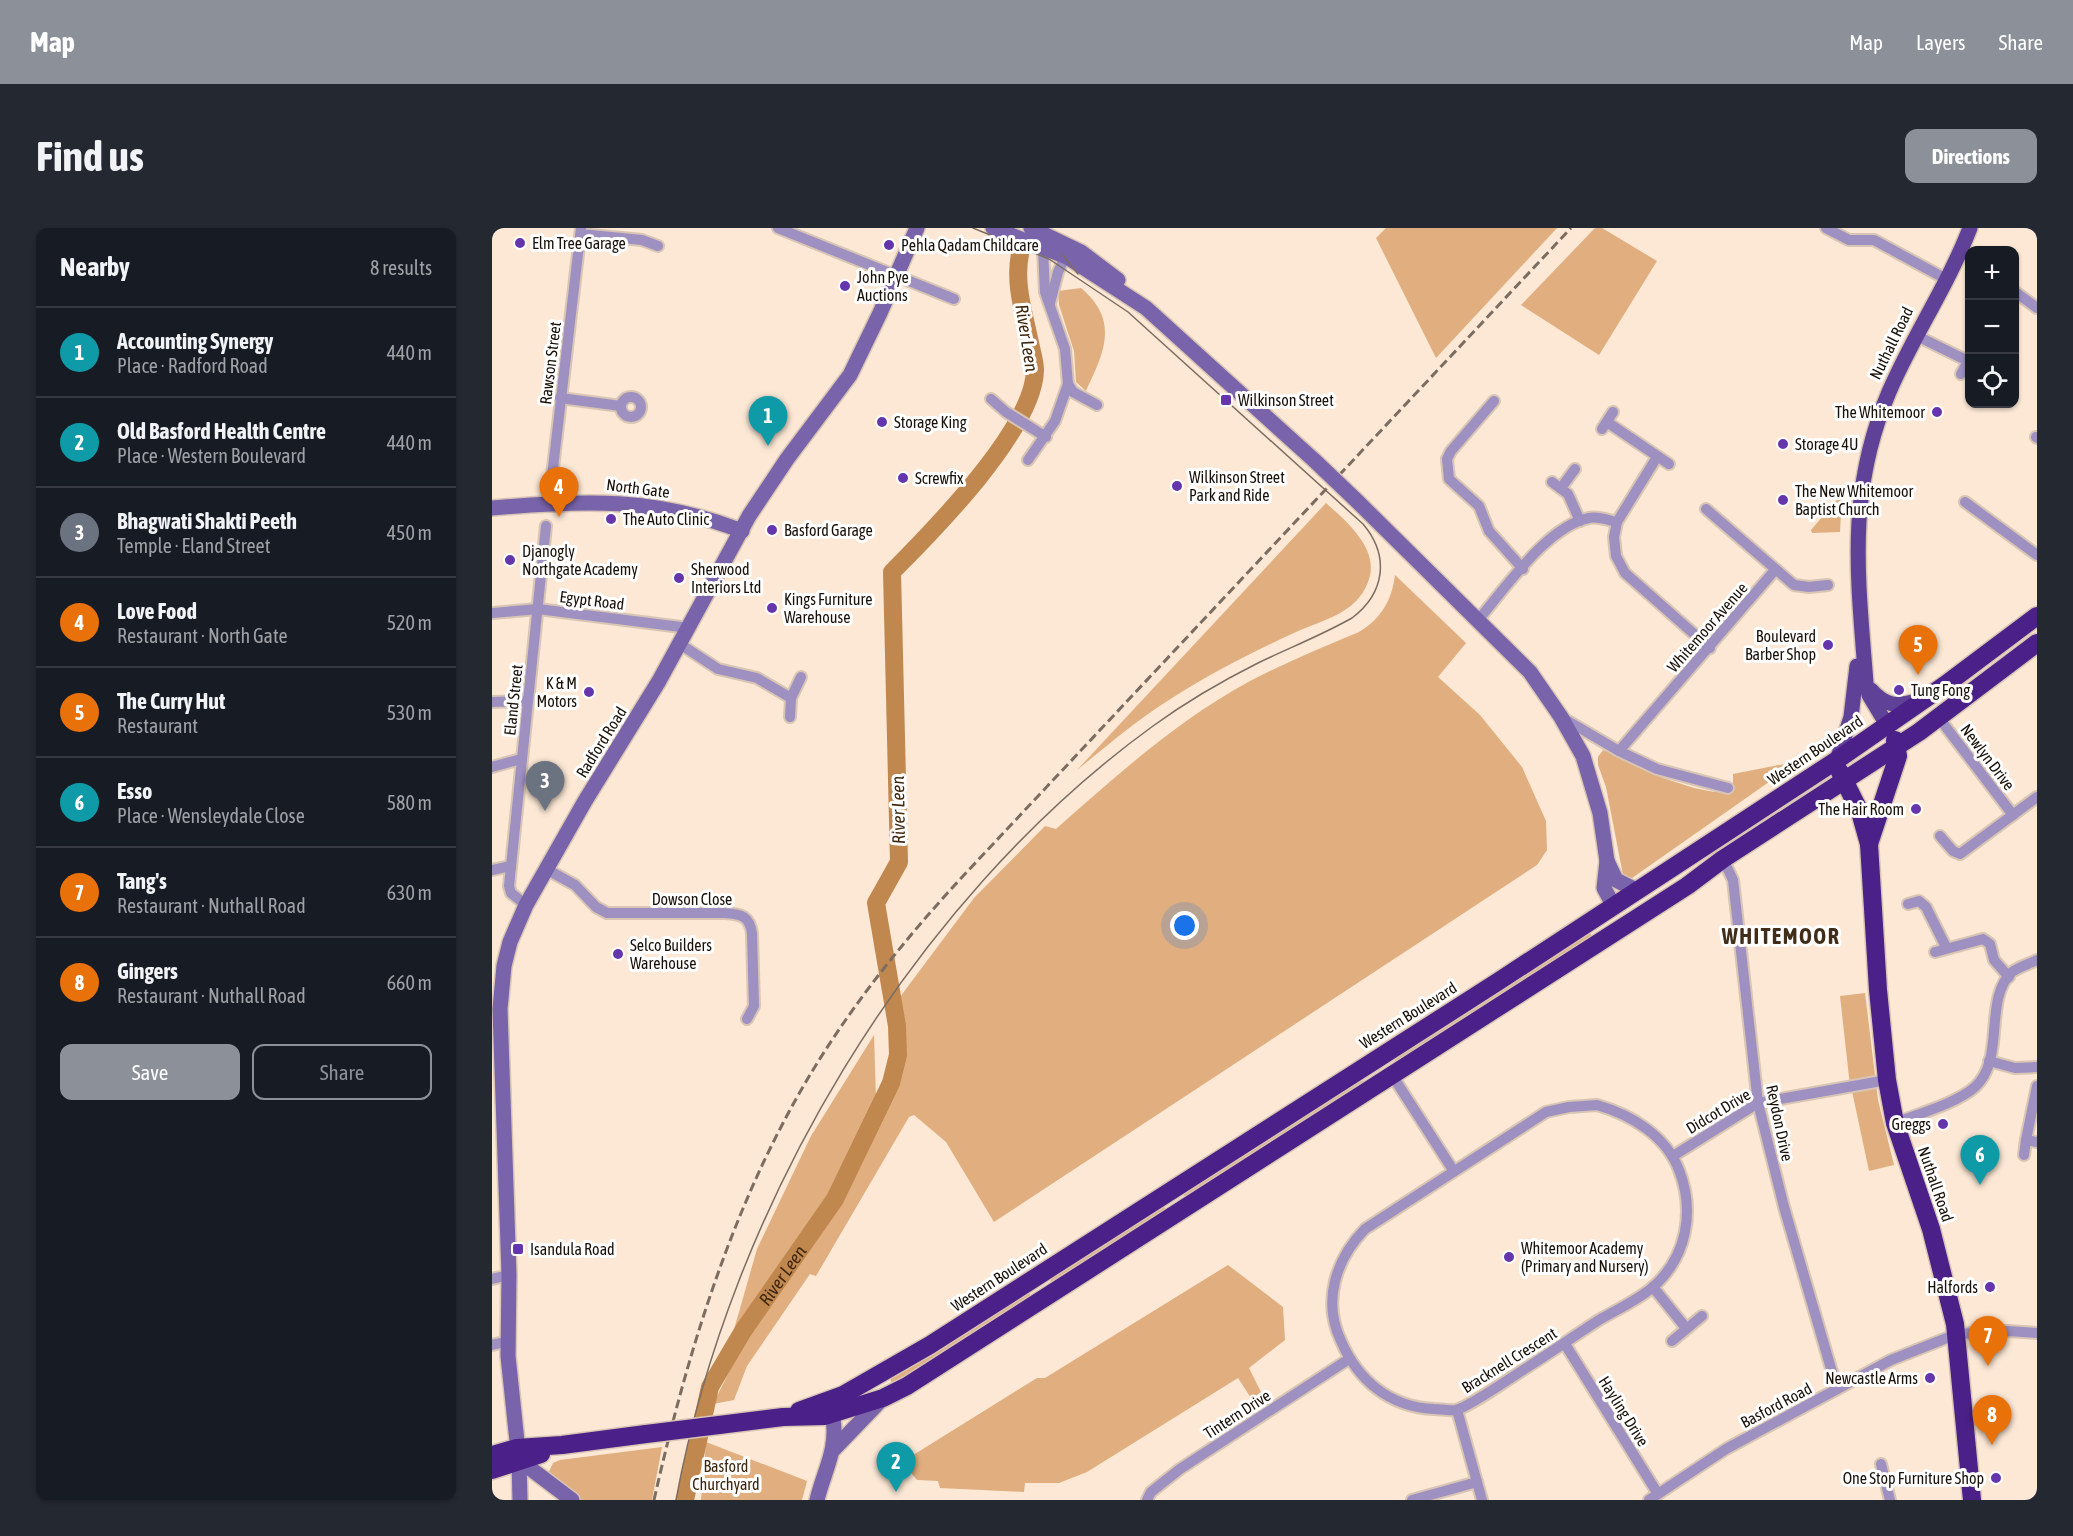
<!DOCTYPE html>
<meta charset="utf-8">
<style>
:root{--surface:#171b24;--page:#242831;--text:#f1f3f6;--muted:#9ea1a6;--line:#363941;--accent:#8c9099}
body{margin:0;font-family:"Asap Condensed",sans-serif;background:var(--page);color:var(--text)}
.controls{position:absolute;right:18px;top:18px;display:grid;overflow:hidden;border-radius:12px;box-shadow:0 2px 4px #0004}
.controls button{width:54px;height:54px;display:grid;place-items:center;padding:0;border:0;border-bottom:2px solid var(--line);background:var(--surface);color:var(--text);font:30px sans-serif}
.you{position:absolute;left:693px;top:698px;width:21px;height:21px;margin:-15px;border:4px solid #fff;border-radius:50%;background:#1a73e8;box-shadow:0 0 0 9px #1a73e833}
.badge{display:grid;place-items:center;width:39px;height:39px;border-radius:50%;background:var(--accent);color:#fff;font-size:20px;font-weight:700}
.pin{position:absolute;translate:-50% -50px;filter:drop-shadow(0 2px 3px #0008)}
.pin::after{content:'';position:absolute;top:32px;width:21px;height:18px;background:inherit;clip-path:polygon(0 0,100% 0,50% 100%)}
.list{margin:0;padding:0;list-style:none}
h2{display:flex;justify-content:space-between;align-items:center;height:78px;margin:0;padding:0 24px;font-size:26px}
h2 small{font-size:20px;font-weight:400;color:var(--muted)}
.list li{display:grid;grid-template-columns:39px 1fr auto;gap:18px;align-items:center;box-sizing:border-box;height:90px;padding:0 24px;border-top:2px solid var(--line)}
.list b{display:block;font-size:22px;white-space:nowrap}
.list p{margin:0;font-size:20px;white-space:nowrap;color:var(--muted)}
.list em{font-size:20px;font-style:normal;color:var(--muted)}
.actions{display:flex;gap:12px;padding:18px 24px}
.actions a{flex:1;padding:14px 0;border:2px solid var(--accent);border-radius:12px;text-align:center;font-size:21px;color:var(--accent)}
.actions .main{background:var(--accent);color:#fff}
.icon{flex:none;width:33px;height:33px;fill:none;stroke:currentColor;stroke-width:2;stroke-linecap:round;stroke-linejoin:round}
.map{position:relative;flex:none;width:1545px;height:1272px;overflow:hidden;border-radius:12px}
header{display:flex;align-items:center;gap:36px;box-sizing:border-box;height:84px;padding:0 30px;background:var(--accent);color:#fff}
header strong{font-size:28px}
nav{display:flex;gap:33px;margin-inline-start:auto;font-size:21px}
.intro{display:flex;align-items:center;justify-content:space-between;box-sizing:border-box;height:144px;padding:0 36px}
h1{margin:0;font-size:42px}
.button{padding:15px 27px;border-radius:12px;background:var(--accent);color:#fff;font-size:21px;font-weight:700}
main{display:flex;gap:36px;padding:0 36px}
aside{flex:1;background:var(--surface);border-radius:12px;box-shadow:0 2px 4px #0004}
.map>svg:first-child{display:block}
.green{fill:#e0ae7f}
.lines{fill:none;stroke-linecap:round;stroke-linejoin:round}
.river{stroke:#c0884f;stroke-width:18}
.street-casing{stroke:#d8c5b4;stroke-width:14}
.secondary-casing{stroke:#d8c5b4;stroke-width:18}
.primary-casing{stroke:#d8c5b4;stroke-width:18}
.highway-casing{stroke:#d8c5b4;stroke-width:21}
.street{stroke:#9e90c1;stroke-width:10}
.secondary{stroke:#7963aa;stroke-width:15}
.primary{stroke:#604198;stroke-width:15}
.highway{stroke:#4b2088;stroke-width:18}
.tram{stroke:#7b6d60;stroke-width:1.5}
.rail{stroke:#7b6d60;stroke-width:3;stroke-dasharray:9 4.5;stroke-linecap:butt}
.secondary-bridge-casing{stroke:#d8c5b4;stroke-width:18;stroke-linecap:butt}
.highway-bridge-casing{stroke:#d8c5b4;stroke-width:21;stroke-linecap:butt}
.secondary-bridge{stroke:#7963aa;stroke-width:15}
.highway-bridge{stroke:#4b2088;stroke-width:18}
.poi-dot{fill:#6435ad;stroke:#fff;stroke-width:2}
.labels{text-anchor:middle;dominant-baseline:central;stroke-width:6;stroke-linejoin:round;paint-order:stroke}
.poi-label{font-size:16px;fill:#191008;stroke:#fff;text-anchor:start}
.street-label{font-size:16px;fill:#191008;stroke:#fff}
.park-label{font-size:16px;fill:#3d250c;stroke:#fff}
.water-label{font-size:18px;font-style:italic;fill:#3f270e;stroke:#fff}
.district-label{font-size:22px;font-weight:bold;letter-spacing:1.5px;fill:#412e1a;stroke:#fff}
</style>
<header>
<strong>Map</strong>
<nav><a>Map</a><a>Layers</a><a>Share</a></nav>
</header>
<div class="intro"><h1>Find us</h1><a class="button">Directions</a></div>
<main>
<aside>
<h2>Nearby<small>8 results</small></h2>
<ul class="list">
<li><span class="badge" style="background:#0f9aa8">1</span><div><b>Accounting Synergy</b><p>Place · Radford Road</p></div><em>440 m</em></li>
<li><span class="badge" style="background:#0f9aa8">2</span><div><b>Old Basford Health Centre</b><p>Place · Western Boulevard</p></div><em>440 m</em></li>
<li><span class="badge" style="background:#6b7280">3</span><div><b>Bhagwati Shakti Peeth</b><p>Temple · Eland Street</p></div><em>450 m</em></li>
<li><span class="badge" style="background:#e8710a">4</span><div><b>Love Food</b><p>Restaurant · North Gate</p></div><em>520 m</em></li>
<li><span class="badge" style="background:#e8710a">5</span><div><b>The Curry Hut</b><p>Restaurant</p></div><em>530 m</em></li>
<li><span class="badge" style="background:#0f9aa8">6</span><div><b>Esso</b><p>Place · Wensleydale Close</p></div><em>580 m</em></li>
<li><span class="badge" style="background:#e8710a">7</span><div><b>Tang's</b><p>Restaurant · Nuthall Road</p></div><em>630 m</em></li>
<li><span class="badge" style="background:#e8710a">8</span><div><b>Gingers</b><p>Restaurant · Nuthall Road</p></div><em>660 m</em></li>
</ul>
<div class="actions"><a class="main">Save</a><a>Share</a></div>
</aside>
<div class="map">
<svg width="1545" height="1272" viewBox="0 0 1545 1272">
<rect width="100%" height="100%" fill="#fce8d5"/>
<!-- green -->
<g class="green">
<path d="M894,0h171l-121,130 -60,-120z"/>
<path d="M1103,0h7l55,33 -58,94 -78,-50z"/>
<path d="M589,60c39,33 23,65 5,103l-10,-9 -2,-31 -15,-46 -1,-14z"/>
<path d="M1350,266l-2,38 -28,1 -1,-3z"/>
<path d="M834,275c21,19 55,47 42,79 -11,31 -45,38 -72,50 -43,20 -85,41 -124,66 -34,21 -64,47 -95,72z"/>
<path d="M903,347l71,68 -28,34 42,38 42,52 24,54 1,29 -10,15 -543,357 -48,-80 -32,-27 -5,2 -93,159 -6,-2 -63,92 -13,34 -21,4 29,-58 94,-136 55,-111 10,-28 3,-24 -7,-46 77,-103 71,-72 11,3c61,-54 122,-109 194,-148 35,-18 73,-34 109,-49 22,-13 33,-32 36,-57z"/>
<path d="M1111,522l60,28 31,10 20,4 19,-7v-11l66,-13 -167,117 -9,-3 -17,-88 -8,-22v-8z"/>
<path d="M1096,702l6,9 -198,123 -2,-3z"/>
<path d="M1373,765l13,107 16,65 -25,6 -20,-94 -9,-81z"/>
<path d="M382,807l2,64 -46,92 -99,149 26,-91 54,-113z"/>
<path d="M864,850l13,5 -179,115 -6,-2 -1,-7z"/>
<path d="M669,975l7,9 -114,74 -7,-11z"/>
<path d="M736,1037l55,42 2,33 -36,28 13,26 -9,7 -15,-23 -151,94 -28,11h-34l-1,9 -84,-4 -2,-7 -21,-1 -15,-18 135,-84h8z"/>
<path d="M535,1061l6,10 -140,87 -4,-10z"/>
<path d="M214,1214l101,39 -5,19h-101z"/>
<path d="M170,1219l-10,53h-74l-31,-24 6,-13 7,-3z"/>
</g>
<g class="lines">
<!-- river -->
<path class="river" id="s1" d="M193,1272l25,-113 33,-56 92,-132 56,-116 7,-28 -1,-29 -21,-123 23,-41 -7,-290c41,-41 142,-143 143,-202 0,-8 -3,-18 -5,-27 -6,-30 -16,-59 -10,-89"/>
<!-- street casing -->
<g class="street-casing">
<g id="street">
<path d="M286,0l176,71"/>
<path d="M1334,0l23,12h25l72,39"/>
<path d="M89,6l61,6 16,6"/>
<path d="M551,21l2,43 20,57 3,35 5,8 24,13"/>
<path d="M1468,23l10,7"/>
<path d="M1522,63l23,17"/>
<path d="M558,75l8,-31 9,-19"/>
<path d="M1423,107l53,26 -7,13"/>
<circle cx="139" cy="179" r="10"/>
<path d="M68,170l61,8"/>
<path d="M499,171l15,13 40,25"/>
<path d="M1002,173l-43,50 -4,8 2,20 30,27 10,25 34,38"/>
<path d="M1115,194l62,42"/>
<path d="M1110,201l11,-17"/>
<path d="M1544,209l1,1"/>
<path d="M1165,229l-40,65 -3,15 2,19 9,17 85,75"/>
<path d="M536,232l27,-39 13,-37"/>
<path d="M1060,254l16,12 12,27"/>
<path d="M1069,260l14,-19"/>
<path d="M57,274l32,-274"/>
<path d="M1473,274l72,53"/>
<path d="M1214,281l88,76 15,2 19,-2"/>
<path d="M0,385l46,-4 151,19"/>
<path d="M986,392c27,-31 69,-94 111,-102 8,-2 19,2 28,4"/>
<path d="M188,416l38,25 39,9 34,20"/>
<path d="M0,474l36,-1"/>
<path d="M298,489l1,-19 10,-21"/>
<path d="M1069,489l58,34 38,18 71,19"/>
<path d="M1447,490l74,97"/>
<path d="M1127,523l156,-181"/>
<path d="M0,539l29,-8"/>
<path d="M1448,608l13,15 7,3 77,-57"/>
<path d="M1231,631l10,21 25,223 26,104 53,182"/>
<path d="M54,641l29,16 21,22 11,6h118c16,1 25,3 27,21l2,72 -7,13"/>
<path d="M0,642l19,-4"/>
<path d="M1416,676l11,-3 7,6 20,40"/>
<path d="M34,677l-15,-12 -2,-7 37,-360"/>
<path d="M1443,724l48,-13 7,5 4,16 15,17"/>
<path d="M1497,833l26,7 22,-1"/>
<path d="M900,847l61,95"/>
<path d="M1545,858l-11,54 11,2"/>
<path d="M1105,877c35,10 69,31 82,65 16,41 8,87 -26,117 -15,13 -37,23 -54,33 -22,14 -43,29 -65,43 -15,9 -64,44 -78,47 -7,1 -16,-1 -22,-1 -45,-2 -76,-29 -93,-68 -19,-40 -5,-82 24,-112l181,-117 23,-5z"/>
<path d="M1403,895c23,-9 62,-20 80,-36 31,-28 8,-88 37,-115 7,-5 17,-8 25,-12"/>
<path d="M1532,927l2,-15"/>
<path d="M1181,928l85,-53 129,-23"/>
<path d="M0,1051l17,-4"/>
<path d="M1161,1059l33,41"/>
<path d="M1180,1113l30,-25"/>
<path d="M1073,1116l93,150"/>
<path d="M0,1117l17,-4"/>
<path d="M965,1182l25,90"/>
<path d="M1389,1236l9,36"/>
<path d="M655,1272l4,-8 29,-23 169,-110"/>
<path d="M920,1272l65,-18"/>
<path d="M1157,1272l77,-51 165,-89 66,-26 51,-3 29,2"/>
</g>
</g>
<!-- secondary casing -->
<g class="secondary-casing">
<g id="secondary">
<path d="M501,0l74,29 79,51 169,153"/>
<path d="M539,0l50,24 37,28"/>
<path d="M866,274l172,170 31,45 22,39 17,57 7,48 9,19 20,10"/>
<path d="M0,280c91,-8 163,-11 250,23"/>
<path d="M1115,633l-3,27 9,17"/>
<path d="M342,1221l49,-51"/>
<path d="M27,1232l53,40"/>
<path d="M28,1272l-1,-40 -11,-104 1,-81 -9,-266 4,-43 6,-24 16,-37 59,-104 74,-120 90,-165 38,-57 63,-84 30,-62 37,-85"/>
<path d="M325,1272c7,-29 21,-51 16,-81l-8,-3"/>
</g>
</g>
<!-- primary casing -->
<g class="primary-casing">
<g id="primary">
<path d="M1379,462c14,16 26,17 45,11"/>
<path d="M1395,497l-18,-30 -3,-12c-8,-105 -20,-190 23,-291 24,-56 59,-107 81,-164"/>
<path d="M1345,532l14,-43 6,-51"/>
</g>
</g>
<!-- highway casing -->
<g class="highway-casing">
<g id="highway">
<path d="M1348,544l20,40 9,32 9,146 9,90 8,43 36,106 24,95 17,176"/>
<path d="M1377,616l29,-88 -3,-16"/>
<path d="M307,1183l44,-16 87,-50 569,-364 338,-221 108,-75 92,-69"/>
<path d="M227,1197l64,-8 42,-1 58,-18 24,-12 780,-500 36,-27 196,-127 118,-89"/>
<path d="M0,1227l25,-7 45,-3 84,-11"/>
<path d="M0,1242l49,-16"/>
</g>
</g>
<!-- street -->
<use href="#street" class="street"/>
<!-- secondary -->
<use href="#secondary" class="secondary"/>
<!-- primary -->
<use href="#primary" class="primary"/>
<!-- highway -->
<use href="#highway" class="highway"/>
<!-- tram -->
<g class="tram">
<path d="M570,26l16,20"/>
<path d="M184,1272c54,-293 234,-598 477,-774 33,-24 69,-45 105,-63 31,-15 64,-28 94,-45 33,-25 38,-62 11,-94l-235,-212 -79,-53 -76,-31"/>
</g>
<!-- rail -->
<path class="rail" d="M162,1272c32,-141 74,-282 146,-408 45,-79 102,-150 164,-217l607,-647"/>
<!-- secondary-bridge casing -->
<g class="secondary-bridge-casing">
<path id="secondary-bridge" d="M823,233l43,41"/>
</g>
<!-- highway-bridge casing -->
<g class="highway-bridge-casing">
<path id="highway-bridge" d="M154,1206l73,-9"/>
</g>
<!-- secondary-bridge -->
<use href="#secondary-bridge" class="secondary-bridge"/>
<!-- highway-bridge -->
<use href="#highway-bridge" class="highway-bridge"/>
</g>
<!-- markers -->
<g class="poi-dot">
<circle cx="28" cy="15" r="6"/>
<circle cx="397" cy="17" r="6"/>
<circle cx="353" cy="58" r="6"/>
<rect x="728" y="166" width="12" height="12" rx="3"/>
<circle cx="1445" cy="184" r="6"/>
<circle cx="390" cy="194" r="6"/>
<circle cx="1291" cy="216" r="6"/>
<circle cx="411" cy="250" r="6"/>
<circle cx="685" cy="258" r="6"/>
<circle cx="1291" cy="272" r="6"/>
<circle cx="119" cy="291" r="6"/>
<circle cx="280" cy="302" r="6"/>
<circle cx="18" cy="332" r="6"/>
<circle cx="187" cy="350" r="6"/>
<circle cx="280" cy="380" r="6"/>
<circle cx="1336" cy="417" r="6"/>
<circle cx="1407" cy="462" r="6"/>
<circle cx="97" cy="464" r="6"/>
<circle cx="1424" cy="581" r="6"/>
<circle cx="126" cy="726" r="6"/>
<circle cx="1451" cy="896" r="6"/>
<rect x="20" y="1015" width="12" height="12" rx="3"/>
<circle cx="1017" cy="1029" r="6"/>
<circle cx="1498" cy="1059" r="6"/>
<circle cx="1438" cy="1150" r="6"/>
<circle cx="1504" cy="1250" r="6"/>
</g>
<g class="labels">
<!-- poi labels -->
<g class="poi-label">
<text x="40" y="15">Elm Tree Garage</text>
<text x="409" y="17">Pehla Qadam Childcare</text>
<text x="365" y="49">John Pye<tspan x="365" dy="18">Auctions</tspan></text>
<text x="746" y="172">Wilkinson Street</text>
<text x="1433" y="184" text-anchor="end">The Whitemoor</text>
<text x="402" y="194">Storage King</text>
<text x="1303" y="216">Storage 4U</text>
<text x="697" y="249">Wilkinson Street<tspan x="697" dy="18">Park and Ride</tspan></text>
<text x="423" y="250">Screwfix</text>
<text x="1303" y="263">The New Whitemoor<tspan x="1303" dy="18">Baptist Church</tspan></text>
<text x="131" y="291">The Auto Clinic</text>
<text x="292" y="302">Basford Garage</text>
<text x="30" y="323">Djanogly<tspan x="30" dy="18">Northgate Academy</tspan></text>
<text x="199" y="341">Sherwood<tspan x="199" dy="18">Interiors Ltd</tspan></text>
<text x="292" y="371">Kings Furniture<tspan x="292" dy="18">Warehouse</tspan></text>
<text x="1324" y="408" text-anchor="end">Boulevard<tspan x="1324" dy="18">Barber Shop</tspan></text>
<text x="85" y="455" text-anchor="end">K &amp; M<tspan x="85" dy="18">Motors</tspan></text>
<text x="1419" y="462">Tung Fong</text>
<text x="1412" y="581" text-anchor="end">The Hair Room</text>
<text x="138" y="717">Selco Builders<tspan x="138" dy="18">Warehouse</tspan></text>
<text x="1439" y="896" text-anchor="end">Greggs</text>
<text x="1029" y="1020">Whitemoor Academy<tspan x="1029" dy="18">(Primary and Nursery)</tspan></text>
<text x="38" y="1021">Isandula Road</text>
<text x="1486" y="1059" text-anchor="end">Halfords</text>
<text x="1426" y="1150" text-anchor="end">Newcastle Arms</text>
<text x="1492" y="1250" text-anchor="end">One Stop Furniture Shop</text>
</g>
<!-- street labels -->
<g class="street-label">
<text transform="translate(1399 115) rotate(-64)">Nuthall Road</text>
<text transform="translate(58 135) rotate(-83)">Rawson Street</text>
<text transform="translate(146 260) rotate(7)">North Gate</text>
<text transform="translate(100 372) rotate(7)">Egypt Road</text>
<text transform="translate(1215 399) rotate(-49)">Whitemoor Avenue</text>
<text transform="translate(21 472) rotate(-84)">Eland Street</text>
<text transform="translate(109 514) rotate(-58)">Radford Road</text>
<text transform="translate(1323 522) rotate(-34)">Western Boulevard</text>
<text transform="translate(1496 529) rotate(53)">Newlyn Drive</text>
<text x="200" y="671">Dowson Close</text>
<text transform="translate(916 787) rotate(-32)">Western Boulevard</text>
<text transform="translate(1226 883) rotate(-31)">Didcot Drive</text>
<text transform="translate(1288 895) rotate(78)">Reydon Drive</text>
<text transform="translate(1444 956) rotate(71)">Nuthall Road</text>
<text transform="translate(507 1049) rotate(-33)">Western Boulevard</text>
<text transform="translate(1017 1132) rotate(-32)">Bracknell Crescent</text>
<text transform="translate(1284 1177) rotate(-28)">Basford Road</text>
<text transform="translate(1132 1183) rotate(58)">Hayling Drive</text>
<text transform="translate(745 1186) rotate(-33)">Tintern Drive</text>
</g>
<!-- park labels -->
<g class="park-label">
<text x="234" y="1238">Basford<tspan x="234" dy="18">Churchyard</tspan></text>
</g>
<!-- water labels -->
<g class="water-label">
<text transform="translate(535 110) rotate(81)">River Leen</text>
<text transform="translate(406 582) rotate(-91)">River Leen</text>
<text stroke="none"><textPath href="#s1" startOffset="249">River Leen</textPath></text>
</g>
<!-- district labels -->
<g class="district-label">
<text x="1289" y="708">WHITEMOOR</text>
</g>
</g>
</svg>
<div class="controls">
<button>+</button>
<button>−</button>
<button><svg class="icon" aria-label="locate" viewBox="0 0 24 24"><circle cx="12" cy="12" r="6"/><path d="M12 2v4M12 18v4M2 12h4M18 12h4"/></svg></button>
</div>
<div class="you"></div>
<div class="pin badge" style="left:276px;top:218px;background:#0f9aa8">1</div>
<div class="pin badge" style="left:404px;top:1264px;background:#0f9aa8">2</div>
<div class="pin badge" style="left:53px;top:583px;background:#6b7280">3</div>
<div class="pin badge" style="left:67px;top:289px;background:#e8710a">4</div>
<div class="pin badge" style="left:1426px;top:447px;background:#e8710a">5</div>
<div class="pin badge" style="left:1488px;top:957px;background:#0f9aa8">6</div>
<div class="pin badge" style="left:1496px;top:1138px;background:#e8710a">7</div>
<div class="pin badge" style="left:1500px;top:1217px;background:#e8710a">8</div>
</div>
</main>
